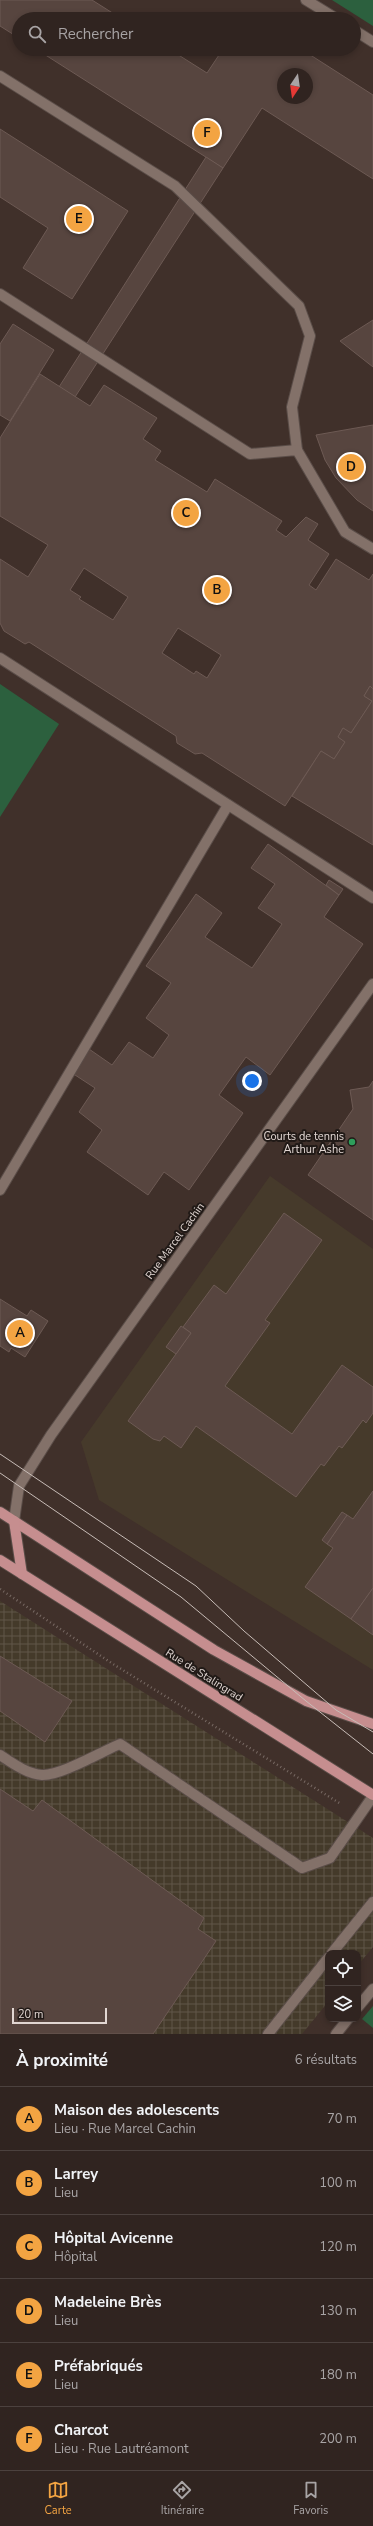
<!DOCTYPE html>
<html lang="fr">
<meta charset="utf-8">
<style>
:root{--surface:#302420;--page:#3c302d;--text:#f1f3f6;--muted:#a8a4a5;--line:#4b413e;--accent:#f3a442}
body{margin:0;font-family:"Nunito Sans",sans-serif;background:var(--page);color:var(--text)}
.controls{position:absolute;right:12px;bottom:12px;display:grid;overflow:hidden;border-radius:8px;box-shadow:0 2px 6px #0003}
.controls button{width:36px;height:36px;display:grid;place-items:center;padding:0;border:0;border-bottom:1px solid var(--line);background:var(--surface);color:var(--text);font:20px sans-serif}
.compass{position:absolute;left:277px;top:68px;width:36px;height:36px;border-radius:50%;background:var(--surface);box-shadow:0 2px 6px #0003;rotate:193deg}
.scale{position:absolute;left:12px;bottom:10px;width:95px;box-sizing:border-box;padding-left:4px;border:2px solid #e1d6d2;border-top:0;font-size:11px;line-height:14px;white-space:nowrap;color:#e1d6d2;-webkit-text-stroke:3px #211a17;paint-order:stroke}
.you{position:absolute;left:252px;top:1081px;width:14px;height:14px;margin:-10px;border:3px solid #fff;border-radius:50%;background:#1a73e8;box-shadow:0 0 0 6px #1a73e833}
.badge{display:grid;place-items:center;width:26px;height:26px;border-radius:50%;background:var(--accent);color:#111;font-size:13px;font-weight:700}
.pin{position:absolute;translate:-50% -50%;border:2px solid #fff;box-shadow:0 1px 4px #0006}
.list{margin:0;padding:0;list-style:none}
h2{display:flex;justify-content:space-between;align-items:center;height:52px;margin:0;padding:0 16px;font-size:17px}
h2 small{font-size:13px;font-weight:400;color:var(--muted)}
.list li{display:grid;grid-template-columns:26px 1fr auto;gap:12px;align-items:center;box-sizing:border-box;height:64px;padding:0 16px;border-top:1px solid var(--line)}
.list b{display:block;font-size:15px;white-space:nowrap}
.list p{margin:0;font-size:13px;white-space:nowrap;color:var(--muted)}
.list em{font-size:13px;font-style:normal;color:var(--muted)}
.icon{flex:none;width:22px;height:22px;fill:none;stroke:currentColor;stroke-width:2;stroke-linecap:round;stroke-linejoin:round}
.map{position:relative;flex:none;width:373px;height:2034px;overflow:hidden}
.search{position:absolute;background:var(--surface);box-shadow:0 2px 6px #0003;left:12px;right:12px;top:12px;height:44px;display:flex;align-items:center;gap:10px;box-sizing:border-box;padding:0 14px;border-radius:22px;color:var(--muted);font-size:15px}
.sheet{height:436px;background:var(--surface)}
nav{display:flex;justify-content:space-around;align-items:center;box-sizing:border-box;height:56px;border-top:1px solid var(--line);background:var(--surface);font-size:11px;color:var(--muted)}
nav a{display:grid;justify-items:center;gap:2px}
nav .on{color:var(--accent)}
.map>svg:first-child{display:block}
.industrial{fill:url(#industrial-grid)}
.education{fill:#463a2b}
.green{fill:#2c603e}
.building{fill:#57453f;stroke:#6d5a54;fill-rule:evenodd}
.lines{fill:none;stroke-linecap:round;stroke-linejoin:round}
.lane-casing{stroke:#5a4d48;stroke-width:12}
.street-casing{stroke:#5a4d48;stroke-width:12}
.primary-casing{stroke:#5a4d48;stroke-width:12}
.path{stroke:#776963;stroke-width:2.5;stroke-dasharray:1 3;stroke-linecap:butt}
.lane{stroke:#837169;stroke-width:10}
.street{stroke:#837169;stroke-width:10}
.primary{stroke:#c68e8f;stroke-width:10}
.tram{stroke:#c7bcb7;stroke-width:1}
.leisure-dot{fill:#2e9e5b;stroke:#211a17;stroke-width:1.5}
.labels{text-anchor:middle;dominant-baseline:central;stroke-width:4;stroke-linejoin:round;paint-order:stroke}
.poi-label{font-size:11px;fill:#e1d6d2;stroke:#211a17;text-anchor:end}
.street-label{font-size:11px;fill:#e1d6d2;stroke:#211a17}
</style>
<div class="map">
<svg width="373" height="2034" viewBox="0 0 373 2034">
<defs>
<pattern id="industrial-grid" width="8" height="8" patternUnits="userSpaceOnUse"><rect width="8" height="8" fill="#443a2a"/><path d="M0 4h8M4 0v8" fill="none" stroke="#5f5648"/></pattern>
</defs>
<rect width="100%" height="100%" fill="#40302a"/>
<!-- industrial -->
<path class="industrial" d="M0,1601l373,237v109l-15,18v-12h-30v49l-26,32h-302z"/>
<!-- education -->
<path class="education" d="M270,1176l103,73v421l-274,-170 -18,-58z"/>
<!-- green -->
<g class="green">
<path d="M332,0h41v26z"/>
<path d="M0,684l59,40 -59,93z"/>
<path d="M373,2006v22l-11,-9z"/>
</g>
<!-- building -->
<g class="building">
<path d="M0,0h92l30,19h-103v19l-19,-12z"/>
<path d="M246,13l8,6h-12z"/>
<path d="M36,49h133l38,24 16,-24h78l72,46v84l-111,-71 -39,60zM283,74h24v24h-24z"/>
<path d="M0,129l128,82 -56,88 -49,-31 25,-40 -48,-31z"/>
<path d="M206,157l17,11 -148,229 -16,-10z"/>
<path d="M373,320v47l-33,-26z"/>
<path d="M13,324l41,26 -44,71 -10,-6v-71z"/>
<path d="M40,374l50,32 14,-21 53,33 -14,21 18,12 -6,9 52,32 8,-13 67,42 -6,9 10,7 20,-20 12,7 -10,16 21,14 -20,31 7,5 20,-31 33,21 4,-6v115l-3,-3 -6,10 8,5 -21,32 -8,-5 -5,9 7,5 -11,17 -13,-8 -36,55 -83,-53 -7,1 -18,-11 -1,-7 -147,-94 -4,2 -21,-13 -4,-8v-64l28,18 20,-32 -48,-29v-78zM84,568l44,29 -15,23 -34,-21 2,-2 -11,-7zM178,628l43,27 -14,23 -11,-7 -2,3 -32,-21z"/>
<path d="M373,425v86l-16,-11 -21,-22 -11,-18 -9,-25z"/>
<path d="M370,686l3,3v156l-81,-49 29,-45 13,8 11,-17 -7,-5 5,-9 8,5 21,-32 -8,-5z"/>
<path d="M268,844l71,51 -15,22 39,27 -93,131 -24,-18 -27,38 24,18 -54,77 -25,-18 -16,23 -61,-43 15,-22 -23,-18 16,-24 -23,-15 17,-24 23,16 17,-23 24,16 16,-23 -23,-17 25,-35 -25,-17 50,-72 26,19 -17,24 47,31 30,-44 -24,-16 17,-24 -24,-16z"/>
<path d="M329,880l14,9 -4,6 -13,-10z"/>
<path d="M373,1081v139l-65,-45 45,-66 -3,-19 19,-3z"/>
<path d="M284,1213l38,27 -57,80 5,3 -45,63 67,48 50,-69 31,22v26l-7,10 -3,-3 -21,28 -3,-2 -15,20 -3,-2 -25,33 -100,-71 -15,22 -17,-12 -4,5 -7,-2 -25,-18 63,-88 -8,-6 31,-42 12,9z"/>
<path d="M0,1299l27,17 4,-6 17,11 -23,36 -14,-9 -2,4 -9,-6z"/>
<path d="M181,1326l10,7 -15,21 -10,-7z"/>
<path d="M373,1491v97l-22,31 -46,-32 28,-39 -6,-4 20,-29 6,4z"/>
<path d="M342,1512l5,3 -20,29 -5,-4z"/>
<path d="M373,1588v47l-22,-16z"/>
<path d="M0,1656l72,45 -27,41 -45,-31z"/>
<path d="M0,1789l33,22 9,-11 162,118 -6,11 18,12 -63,93h-153z"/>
</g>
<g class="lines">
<!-- lane casing -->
<g class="lane-casing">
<g id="lane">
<path d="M0,76l175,110 124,120 11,30 -18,71 5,43"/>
<path d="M0,294l250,160 47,-4 48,82 28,17"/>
<path d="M0,658l373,240"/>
<path d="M0,1190l228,-385"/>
<path d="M0,1755c12,8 27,19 42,20 18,1 59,-23 78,-31l182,124 28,-10 43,-62"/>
<path d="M332,1953l41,-51"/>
<path d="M358,2007l15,-18"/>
<path d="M268,2034l60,-76"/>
<path d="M336,2034l12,-15"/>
</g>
</g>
<!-- street casing -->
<g class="street-casing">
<g id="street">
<path d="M306,0l31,19"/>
<path d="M354,30l19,12"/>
<path d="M14,1521l5,-35 32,-51 322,-451"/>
</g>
</g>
<!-- primary casing -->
<g class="primary-casing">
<g id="primary">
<path d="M0,1512l214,138 92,51 67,23"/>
<path d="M14,1521l8,53"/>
<path d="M0,1560l373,235"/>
</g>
</g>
<!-- path -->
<path class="path" d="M0,1589l113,75 228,140"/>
<!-- lane -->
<use href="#lane" class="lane"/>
<!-- street -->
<use href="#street" class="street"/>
<!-- primary -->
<use href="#primary" class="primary"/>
<!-- tram -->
<g class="tram">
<path d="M0,1454l196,132 48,45 92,79 37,22"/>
<path d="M0,1473l181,124 125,104 67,53"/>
</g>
</g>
<!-- markers -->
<circle class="leisure-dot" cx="352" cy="1142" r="4"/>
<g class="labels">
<!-- poi labels -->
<g class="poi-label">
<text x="344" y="1136">Courts de tennis<tspan x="344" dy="13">Arthur Ashe</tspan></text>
</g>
<!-- street labels -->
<g class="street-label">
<text transform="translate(175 1241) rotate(-54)">Rue Marcel Cachin</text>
<text transform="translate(204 1675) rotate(32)">Rue de Stalingrad</text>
</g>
</g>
</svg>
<div class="controls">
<button><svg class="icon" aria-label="locate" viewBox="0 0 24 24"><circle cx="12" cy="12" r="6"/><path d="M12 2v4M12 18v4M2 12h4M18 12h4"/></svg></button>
<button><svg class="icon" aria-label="layers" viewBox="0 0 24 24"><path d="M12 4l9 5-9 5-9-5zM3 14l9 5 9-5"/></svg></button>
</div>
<svg class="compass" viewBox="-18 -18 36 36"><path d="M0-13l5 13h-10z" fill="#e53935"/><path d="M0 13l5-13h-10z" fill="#a8a4a5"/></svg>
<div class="scale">20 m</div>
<div class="you"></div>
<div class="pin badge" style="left:20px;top:1333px">A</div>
<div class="pin badge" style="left:217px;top:590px">B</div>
<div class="pin badge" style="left:186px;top:513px">C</div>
<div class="pin badge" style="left:351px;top:467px">D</div>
<div class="pin badge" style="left:79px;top:219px">E</div>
<div class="pin badge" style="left:207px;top:133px">F</div>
<div class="search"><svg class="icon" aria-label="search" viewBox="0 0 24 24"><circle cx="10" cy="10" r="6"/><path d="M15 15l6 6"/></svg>Rechercher</div>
</div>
<section class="sheet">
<h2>À proximité<small>6 résultats</small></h2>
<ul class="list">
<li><span class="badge">A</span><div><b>Maison des adolescents</b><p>Lieu · Rue Marcel Cachin</p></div><em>70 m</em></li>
<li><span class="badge">B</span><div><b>Larrey</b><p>Lieu</p></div><em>100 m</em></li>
<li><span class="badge">C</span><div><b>Hôpital Avicenne</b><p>Hôpital</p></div><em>120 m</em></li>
<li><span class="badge">D</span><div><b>Madeleine Brès</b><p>Lieu</p></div><em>130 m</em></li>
<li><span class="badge">E</span><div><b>Préfabriqués</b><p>Lieu</p></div><em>180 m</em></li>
<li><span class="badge">F</span><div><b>Charcot</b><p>Lieu · Rue Lautréamont</p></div><em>200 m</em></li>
</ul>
</section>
<nav>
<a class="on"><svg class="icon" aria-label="map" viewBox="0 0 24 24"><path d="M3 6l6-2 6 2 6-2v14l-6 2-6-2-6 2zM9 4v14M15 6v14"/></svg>Carte</a>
<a><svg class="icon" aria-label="directions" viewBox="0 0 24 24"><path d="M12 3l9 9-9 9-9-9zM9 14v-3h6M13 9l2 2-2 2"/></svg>Itinéraire</a>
<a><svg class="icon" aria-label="saved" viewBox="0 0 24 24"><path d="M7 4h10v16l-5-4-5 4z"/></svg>Favoris</a>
</nav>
